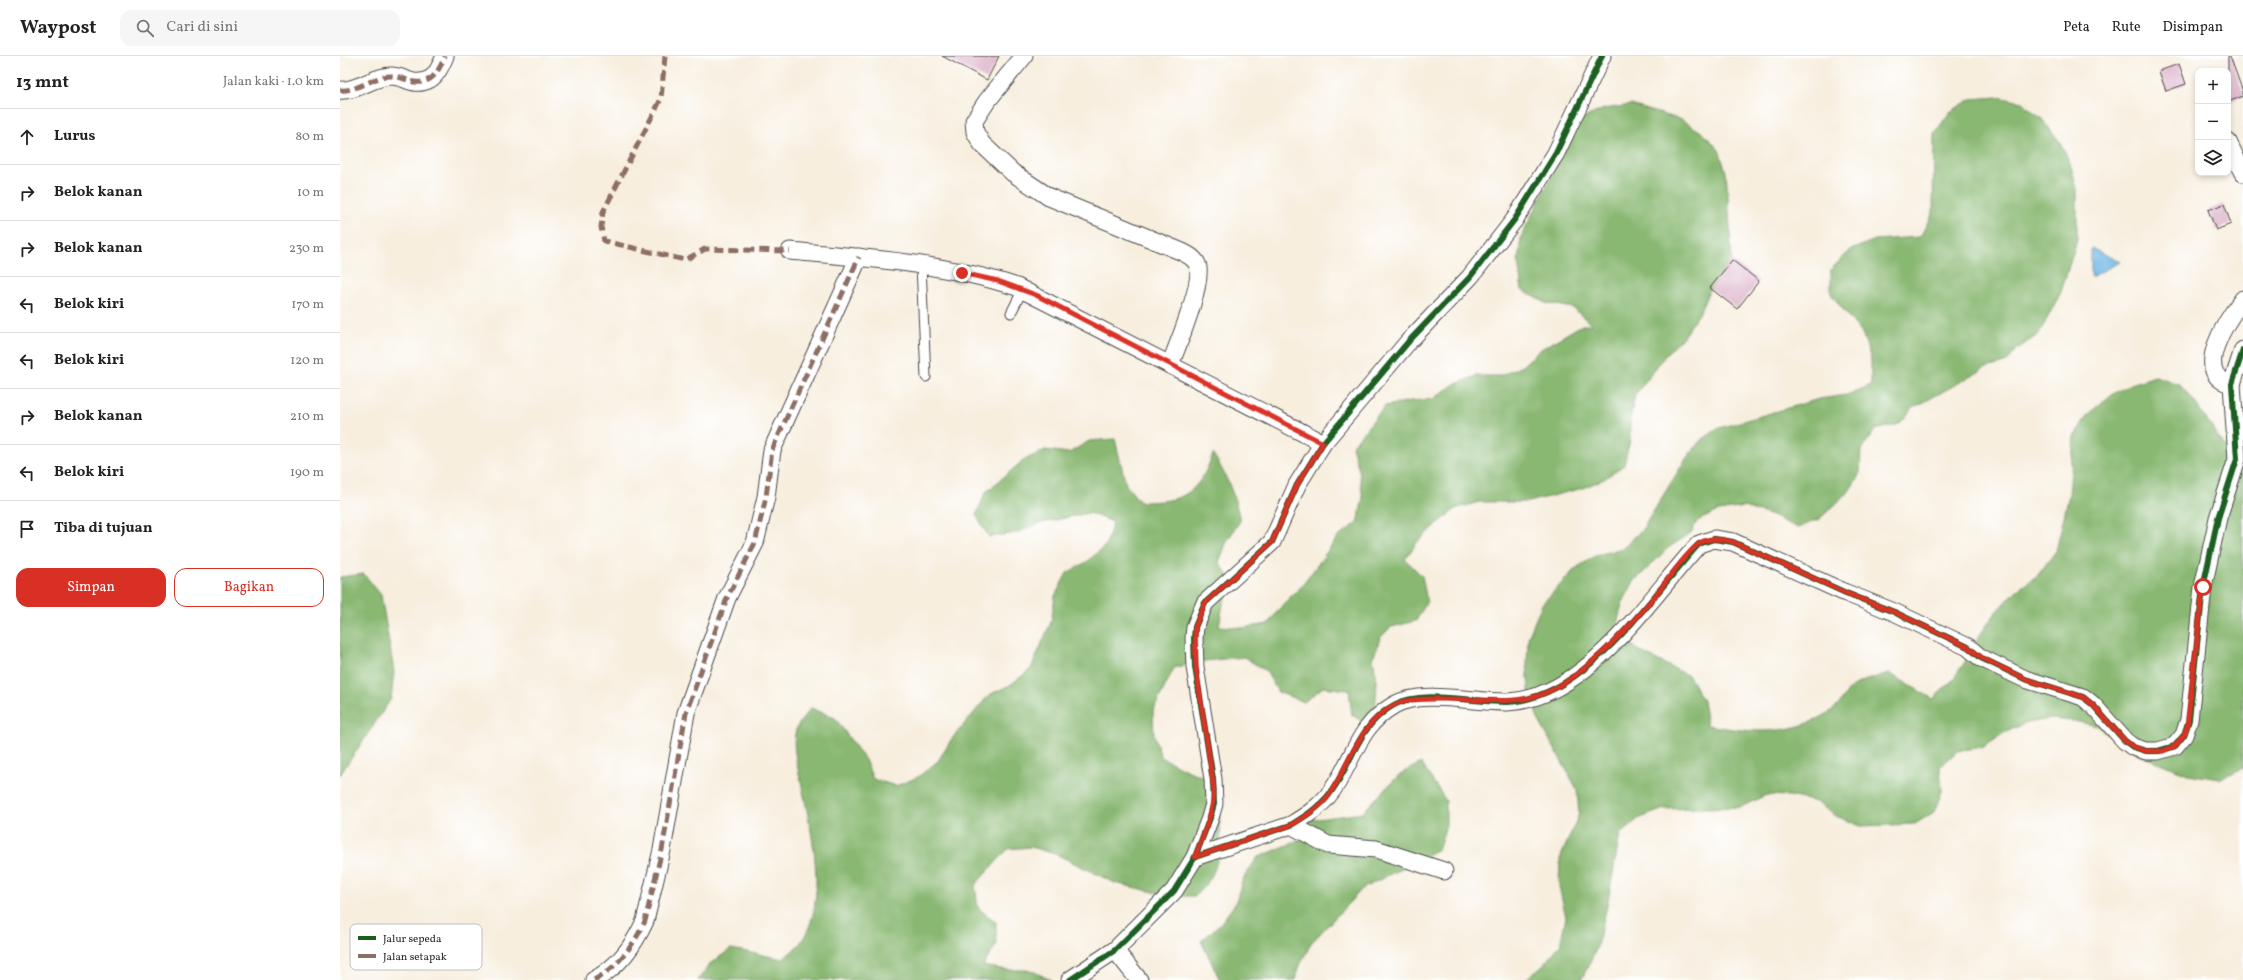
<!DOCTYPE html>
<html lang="id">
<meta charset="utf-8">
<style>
:root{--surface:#fff;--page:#f6f6f6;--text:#222;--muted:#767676;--line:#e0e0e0;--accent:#d93025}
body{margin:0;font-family:Vollkorn,serif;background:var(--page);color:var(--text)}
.controls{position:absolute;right:12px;top:12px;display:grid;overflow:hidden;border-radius:8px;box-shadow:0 2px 6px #0003}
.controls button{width:36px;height:36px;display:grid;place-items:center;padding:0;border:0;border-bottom:1px solid var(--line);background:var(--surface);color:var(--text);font:20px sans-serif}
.stop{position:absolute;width:12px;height:12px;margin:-9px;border:3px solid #d93025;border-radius:50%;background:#fff}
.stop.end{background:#d93025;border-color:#fff;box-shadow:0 1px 4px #0008}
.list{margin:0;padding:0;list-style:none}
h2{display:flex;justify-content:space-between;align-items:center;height:52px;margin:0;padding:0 16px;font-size:17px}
h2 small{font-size:13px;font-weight:400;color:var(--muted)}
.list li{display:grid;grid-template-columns:26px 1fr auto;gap:12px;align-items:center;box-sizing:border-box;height:56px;padding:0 16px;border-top:1px solid var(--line)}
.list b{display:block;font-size:15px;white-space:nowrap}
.list em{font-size:13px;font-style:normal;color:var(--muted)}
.actions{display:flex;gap:8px;padding:12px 16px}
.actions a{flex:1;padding:9px 0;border:1px solid var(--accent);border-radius:12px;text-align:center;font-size:14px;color:var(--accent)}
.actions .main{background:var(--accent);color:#fff}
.icon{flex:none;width:22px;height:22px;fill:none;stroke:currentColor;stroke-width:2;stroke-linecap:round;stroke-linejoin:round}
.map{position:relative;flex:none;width:1903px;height:924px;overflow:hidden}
header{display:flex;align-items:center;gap:24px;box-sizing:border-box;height:56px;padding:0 20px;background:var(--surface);border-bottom:1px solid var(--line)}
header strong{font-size:19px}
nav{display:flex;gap:22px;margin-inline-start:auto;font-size:14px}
.search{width:280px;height:36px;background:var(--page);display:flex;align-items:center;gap:10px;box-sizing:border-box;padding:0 14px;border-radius:12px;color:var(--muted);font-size:15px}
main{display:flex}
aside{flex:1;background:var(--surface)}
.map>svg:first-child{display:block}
.forest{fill:#89b872;stroke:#5a724e}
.water{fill:#6bb5e4;stroke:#4b7088}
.building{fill:#d9adc6}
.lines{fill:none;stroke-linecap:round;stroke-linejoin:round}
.lane-casing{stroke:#4a4846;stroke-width:11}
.street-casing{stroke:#4a4846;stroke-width:19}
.lane{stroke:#fff;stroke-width:9}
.street{stroke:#fff;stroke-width:17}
.quiet{stroke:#8d6e63;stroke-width:5;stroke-dasharray:10 5;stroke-linecap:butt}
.cycleway-casing{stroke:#fff;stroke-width:8}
.cycleway{stroke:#1b5e20;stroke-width:6}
.route{stroke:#d93025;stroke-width:5}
.key{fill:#fff;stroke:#bfbfbf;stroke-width:1}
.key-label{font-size:11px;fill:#2b2b2b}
</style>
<header>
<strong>Waypost</strong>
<div class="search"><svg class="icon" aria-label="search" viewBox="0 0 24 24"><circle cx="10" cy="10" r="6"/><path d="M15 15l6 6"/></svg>Cari di sini</div>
<nav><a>Peta</a><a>Rute</a><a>Disimpan</a></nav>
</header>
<main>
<aside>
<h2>13 mnt<small>Jalan kaki · 1.0 km</small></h2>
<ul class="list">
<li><svg class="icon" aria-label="ahead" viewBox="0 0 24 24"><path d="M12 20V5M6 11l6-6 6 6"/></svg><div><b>Lurus</b></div><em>80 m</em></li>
<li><svg class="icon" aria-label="right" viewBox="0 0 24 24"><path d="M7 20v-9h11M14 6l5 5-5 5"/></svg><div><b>Belok kanan</b></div><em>10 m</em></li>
<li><svg class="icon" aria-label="right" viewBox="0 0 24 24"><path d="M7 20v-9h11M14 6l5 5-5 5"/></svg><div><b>Belok kanan</b></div><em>230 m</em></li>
<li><svg class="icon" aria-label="left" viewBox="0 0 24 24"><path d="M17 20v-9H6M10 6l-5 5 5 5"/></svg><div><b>Belok kiri</b></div><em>170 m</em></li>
<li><svg class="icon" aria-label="left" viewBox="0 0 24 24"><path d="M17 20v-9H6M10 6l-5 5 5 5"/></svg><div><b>Belok kiri</b></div><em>120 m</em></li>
<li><svg class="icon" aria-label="right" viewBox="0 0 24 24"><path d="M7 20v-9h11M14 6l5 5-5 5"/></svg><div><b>Belok kanan</b></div><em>210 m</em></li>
<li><svg class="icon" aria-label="left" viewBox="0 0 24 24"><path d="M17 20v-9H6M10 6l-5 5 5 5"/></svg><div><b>Belok kiri</b></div><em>190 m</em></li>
<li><svg class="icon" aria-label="arrive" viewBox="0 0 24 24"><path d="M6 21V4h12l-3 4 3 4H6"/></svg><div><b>Tiba di tujuan</b></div></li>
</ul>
<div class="actions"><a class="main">Simpan</a><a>Bagikan</a></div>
</aside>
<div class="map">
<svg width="1903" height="924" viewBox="0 0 1903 924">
<rect width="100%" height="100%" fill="#fff"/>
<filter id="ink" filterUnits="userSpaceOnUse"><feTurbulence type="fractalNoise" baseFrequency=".025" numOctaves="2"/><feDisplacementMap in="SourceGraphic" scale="8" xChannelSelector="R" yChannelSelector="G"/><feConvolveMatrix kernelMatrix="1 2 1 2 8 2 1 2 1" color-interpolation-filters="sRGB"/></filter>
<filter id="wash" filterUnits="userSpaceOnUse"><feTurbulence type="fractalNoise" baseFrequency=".012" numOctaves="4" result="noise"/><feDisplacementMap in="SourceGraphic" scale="16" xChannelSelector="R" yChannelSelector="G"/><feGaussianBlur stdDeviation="0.9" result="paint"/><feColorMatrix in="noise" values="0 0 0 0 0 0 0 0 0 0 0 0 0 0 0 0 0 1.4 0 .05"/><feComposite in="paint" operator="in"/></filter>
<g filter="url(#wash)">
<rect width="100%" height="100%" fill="#f7eede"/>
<!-- forest -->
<g class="forest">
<path d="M1658,41l24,5 20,17 18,23 10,21 7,26v51l-16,52 -22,42 -23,16 -9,12 -23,7 -71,39 -14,16 -24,6 -14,20 -1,24 -13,20 -28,25 -21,9 -26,-12 -28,-9 -25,4 -22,10 -6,12 -23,15 -35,35 -11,21 -6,24 21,22 52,26 14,25 4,24c45,8 89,12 127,-16 8,-6 11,-16 18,-22 9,-7 27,-10 37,-14l44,26 17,-16 15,-21 12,-23 18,-25 21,-23 22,-16 18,-24 13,-56 5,-58 14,-23 23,-19 20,-11 24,-8 24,8 15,17 28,42 15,16 6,22v287l-24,11 -31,-5 -46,-18 -23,-13 -21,-17 -24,-5 -24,-2 -24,4 -22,10 -22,14 -25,4 -17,16 2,24 -8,21 -19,12 -54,2 -25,-10 -20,-14 -26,-6 -24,-1 -25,12 -77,2 -26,10 -18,15 -13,72 -11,44 -15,30h-56l18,-15 17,-20 6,-28 -7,-31 1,-27 19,-45 -2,-25 -39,-70 -9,-29 -2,-26 1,-26 14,-34 34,-36 21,-13 26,-7 19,-18 43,-70 15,-19 19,-13 100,-29 28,-4 24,-10v-26l-8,-24 -32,-41v-25l20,-19 24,-10 45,-3 13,-24 1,-79 16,-22 21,-13z"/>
<path d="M1291,49l51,15 21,13 16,17 7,22 2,24 4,64 -15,22 -7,6 -11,26 -17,24 -18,19 -29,38 -5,23v22l-6,25 -20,14 -21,9 -54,14h-50l-24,7 -37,32 -13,18 17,17 5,25 -11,20 -25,6 -11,11 -7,21 4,22 -3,48 -22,-14 -3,-25 -26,-3 -19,15 -26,-10 -12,-21 -22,-14 -50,5 -20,6 -21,43 1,24 7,22 25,13 30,12c3,30 10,67 -5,95 -4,7 -11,13 -16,19h-24l-56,-13 -57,-28 -27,-8 -23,2 -33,36 3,23 18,14v23l-13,21 24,4h23l21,10h-353l13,-17 20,-14 52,10c6,-5 13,-11 18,-17 29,-39 9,-117 0,-160 -3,-14 -10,-37 -5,-52 2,-7 11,-16 15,-22l24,10 30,42 8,19 23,7 22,-9 20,-16 13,-21 38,-45 21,-10 21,-16 20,-47 4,-26 12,-23 21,-12 18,-16 7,-23 -24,-9 -48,10 -25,10 -27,4 -13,-22 10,-23 38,-32 21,-10 24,3 20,-12 26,-2 11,46 14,17c43,0 58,-7 73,-48 14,22 22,42 27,67l-13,20 -8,21 13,20 -9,22 -4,22 24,2 25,-4 16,-21 18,-17 35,-48 20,-15 6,-24 -4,-29 -7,-24 33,-40 26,-5 22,-2 20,-14 23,-9h24l22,-10 19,-17 41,-24h10l-19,-17 -27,-5 -24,-13 -4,-28 3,-25 58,-117 25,-11z"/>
<path d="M24,518l17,21 13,77 -3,27 -51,76v-198z"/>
<path d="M1081,707l25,38v25l-8,23 -76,40 -51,54 -11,22 -5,15h-75l-19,-39 19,-17 15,-20 8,-25 14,-21 47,-20 -1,-13 8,-5 51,-7 38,-39z"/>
</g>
<!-- water -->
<path class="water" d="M1751,192l29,14 -29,15z"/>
<g id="blocks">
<!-- building -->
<g class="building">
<path d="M602,0h57l-12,24z"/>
<path d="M1888,0h2l13,36v4l-15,6z"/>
<path d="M1839,8l7,20 -20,7 -7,-20z"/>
<path d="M1884,148l7,20 -15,6 -8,-20z"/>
<path d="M1392,204l27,21 -22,28 -27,-21z"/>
</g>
</g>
</g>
<g filter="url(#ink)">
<use href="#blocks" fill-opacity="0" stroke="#4a4846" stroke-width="1"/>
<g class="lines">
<!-- lane casing -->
<g class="lane-casing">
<g id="lane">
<path d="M581,209l5,112"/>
<path d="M671,257l12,-24"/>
</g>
</g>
<!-- street casing -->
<g class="street-casing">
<g id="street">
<path d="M684,0l-37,45 -13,20 1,11 7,12 31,29 36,24 131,54c6,3 14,6 17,13 8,15 -20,83 -27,101"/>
<path d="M0,34c17,2 33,-14 51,-14 15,0 22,12 39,3 7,-4 12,-16 15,-23"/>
<path d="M1888,86l15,31"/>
<path d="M450,195c76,7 154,12 227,36l306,156"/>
<path d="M1892,328c-43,-9 -3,-67 11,-85"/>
<path d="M951,769l37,20 48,4 68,22"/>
<path d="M855,801l96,-32c13,-8 26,-16 36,-28 26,-30 27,-69 67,-92 29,-16 81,-2 114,-3 79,-4 142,-105 191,-158l15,-5 19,3 113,51 48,19 74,35 13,11 44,21 58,18 10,8 32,36 8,6 13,4h12l17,-5 9,-11 5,-15 14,-133 15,-69 19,-59 -5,-75 11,-34"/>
<path d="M775,894l24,30"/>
<path d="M254,924c23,-12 40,-35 51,-59l17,-71 24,-137 41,-115 28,-55 11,-46 6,-47 87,-193"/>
<path d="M730,924l45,-30 59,-59 21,-34 15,-39 4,-14 -1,-25 -18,-112 -1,-29 1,-11 10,-24 67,-61 25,-57 26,-42 86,-102 61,-64 45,-58 41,-66 46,-97"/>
</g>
</g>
<!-- lane -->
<use href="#lane" class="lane"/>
<!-- street -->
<use href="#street" class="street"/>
<!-- quiet -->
<g class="quiet">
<path d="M325,0l-4,43 -58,113 -2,15 3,14 81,19 20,-11 85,2"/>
<path d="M0,34c17,2 33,-14 51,-14 15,0 22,12 39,3 7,-4 12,-16 15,-23"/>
<path d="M254,924c23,-12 40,-35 51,-59l17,-71 24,-137 41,-115 28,-55 11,-46 6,-47 87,-193"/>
</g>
<!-- cycleway casing -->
<g class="cycleway-casing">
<g id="cycleway">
<path d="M855,801l96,-32c13,-8 26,-16 36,-28 26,-30 27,-69 67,-92 29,-16 81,-2 114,-3 79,-4 142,-105 191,-158l15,-5 19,3 113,51 48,19 74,35 13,11 44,21 58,18 10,8 32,36 8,6 13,4h12l17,-5 9,-11 5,-15 14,-133 15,-69 19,-59 -5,-75 11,-34"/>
<path d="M730,924l45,-30 59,-59 21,-34 15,-39 4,-14 -1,-25 -18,-112 -1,-29 1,-11 10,-24 67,-61 25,-57 26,-42 86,-102 61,-64 45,-58 41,-66 46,-97"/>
</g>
</g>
<!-- cycleway -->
<use href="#cycleway" class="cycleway"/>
</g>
</g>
<g class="lines" filter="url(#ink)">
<!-- route -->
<path class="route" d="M622,217l36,8 38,14 287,148 -26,42 -25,57 -67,61 -10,24 1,40 18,123c-1,24 -11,45 -19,67l96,-32c13,-8 29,-17 38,-30 20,-30 32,-75 67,-91 15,-6 32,-5 48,-5 70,1 94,12 151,-40 22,-19 41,-41 60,-63 11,-14 31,-44 45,-53 11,-6 22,-4 33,-1l113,51 48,19 74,35 14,11 43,21 58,18 10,8 32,36 9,6 12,4h17l12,-5 9,-11 3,-8 16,-140"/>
</g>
<!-- legend -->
<rect x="10" y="868" width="132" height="46" rx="6" class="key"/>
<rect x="18" y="880" width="18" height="4" fill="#1b5e20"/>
<rect x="18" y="898" width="18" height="4" fill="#8d6e63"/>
<g class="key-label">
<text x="43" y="886">Jalur sepeda</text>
<text x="43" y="904">Jalan setapak</text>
</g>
</svg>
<div class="controls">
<button>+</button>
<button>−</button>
<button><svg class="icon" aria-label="layers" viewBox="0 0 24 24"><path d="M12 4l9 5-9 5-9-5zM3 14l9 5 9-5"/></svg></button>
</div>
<div class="stop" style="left:1863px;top:531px"></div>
<div class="stop end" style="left:622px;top:217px"></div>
</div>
</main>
